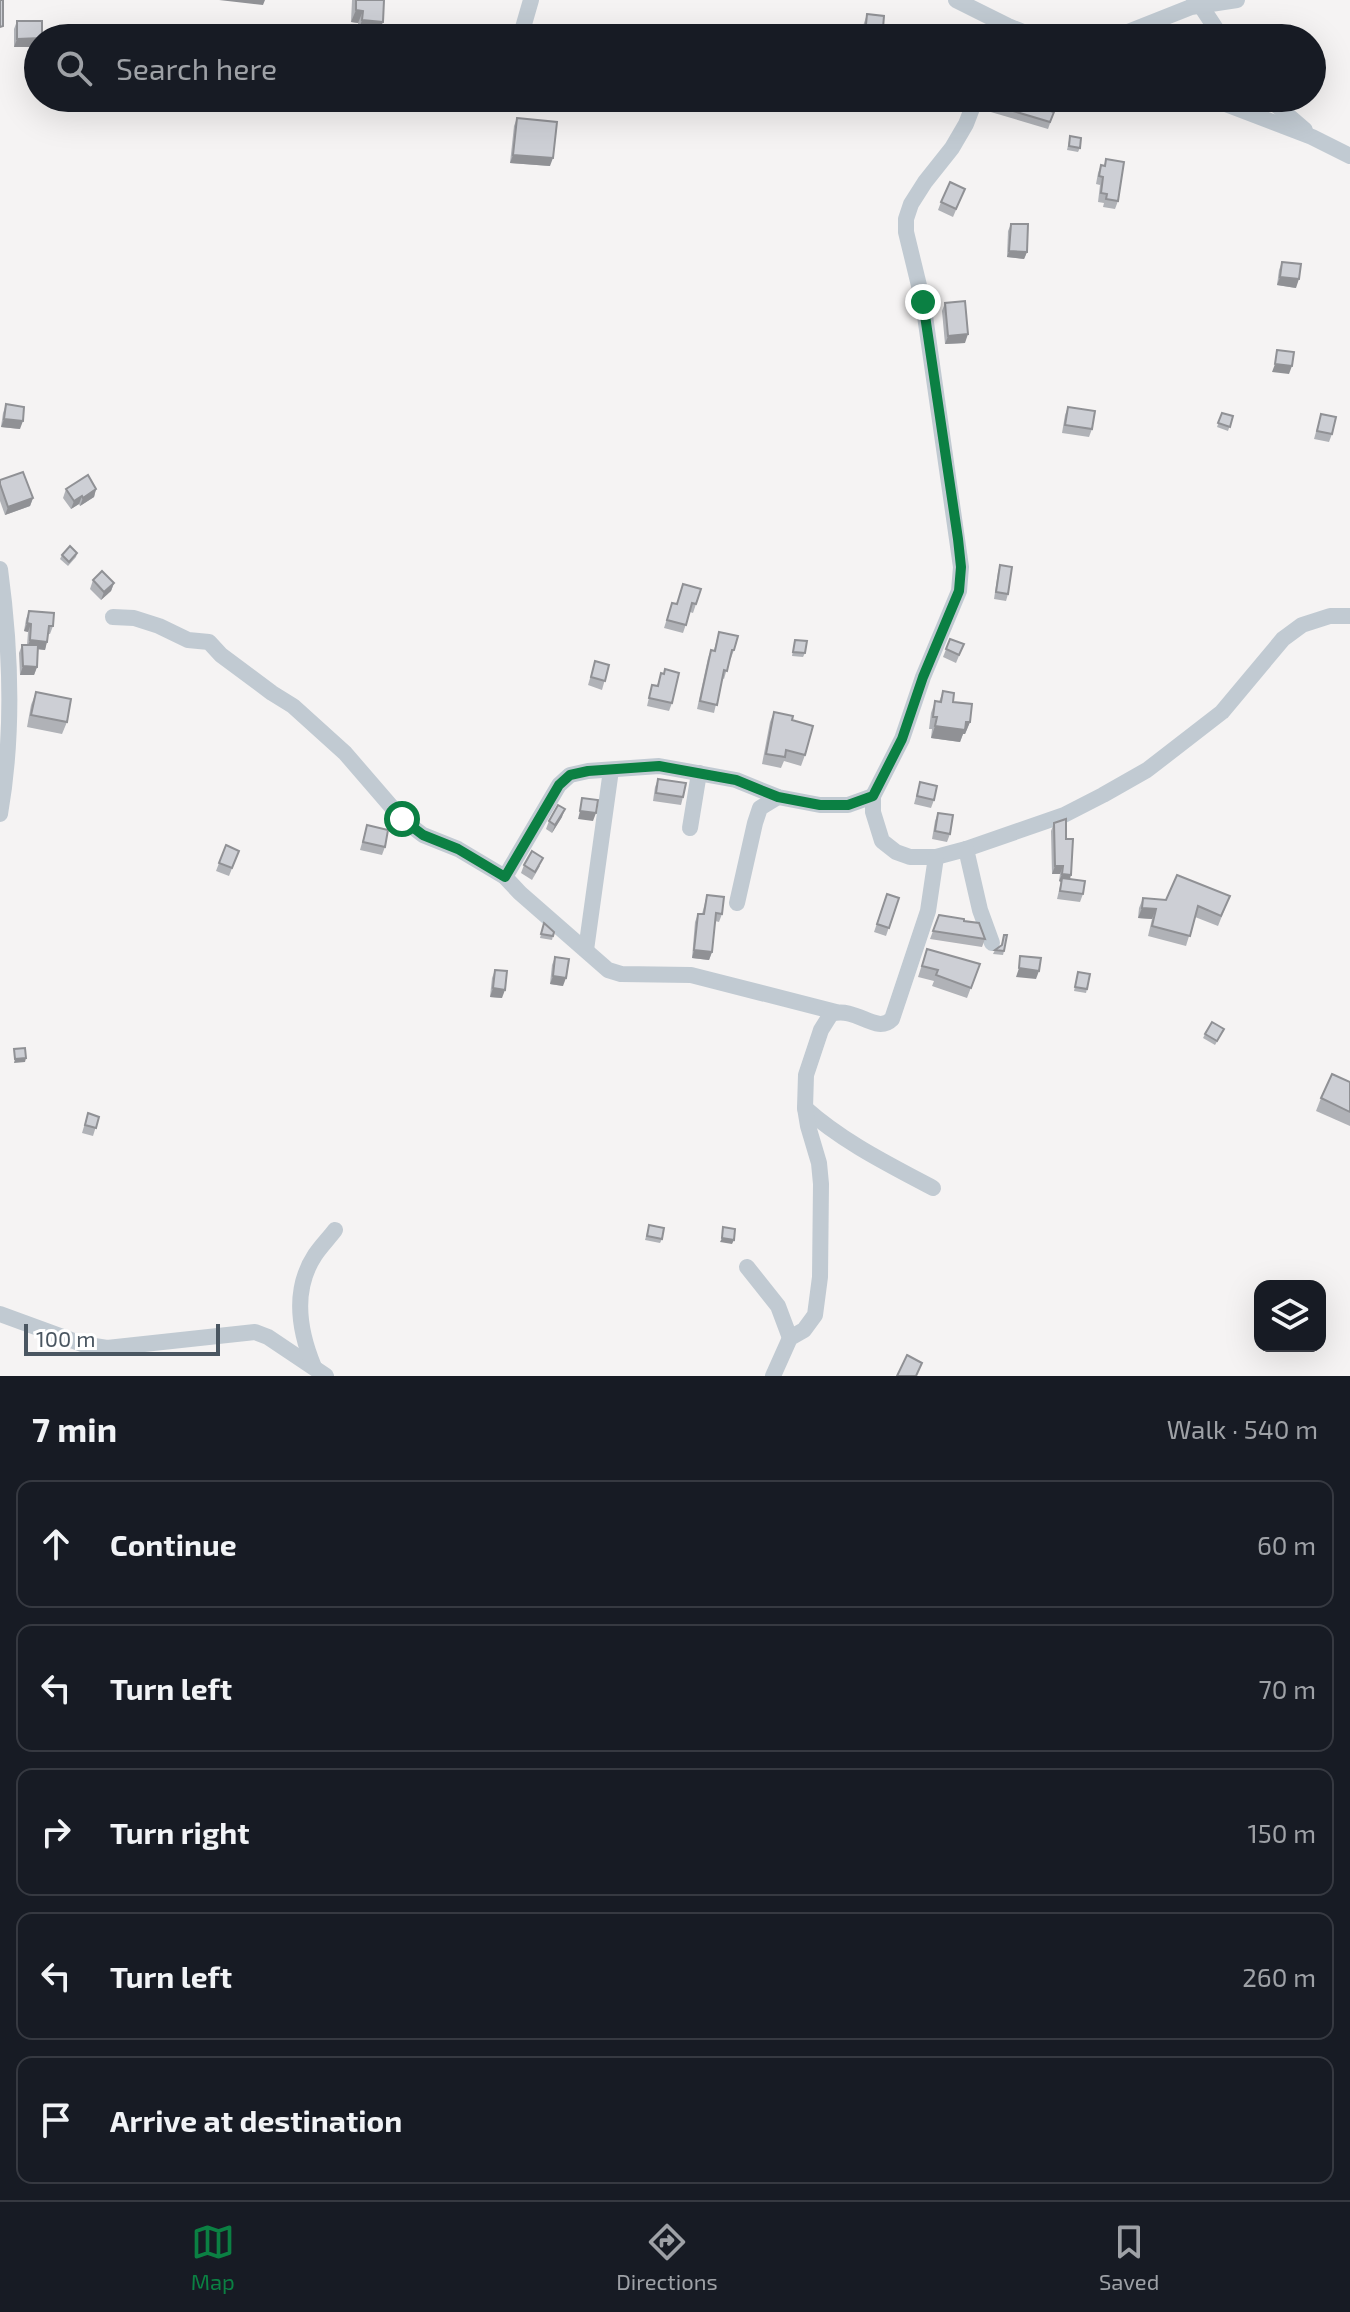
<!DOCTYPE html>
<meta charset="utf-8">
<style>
:root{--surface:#171b24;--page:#20242c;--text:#f1f3f6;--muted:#9ea1a6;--line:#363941;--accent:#0b8043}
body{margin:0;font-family:"Exo 2",sans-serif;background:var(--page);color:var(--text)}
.controls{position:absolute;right:24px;bottom:24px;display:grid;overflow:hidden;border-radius:16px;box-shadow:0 8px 32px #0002}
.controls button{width:72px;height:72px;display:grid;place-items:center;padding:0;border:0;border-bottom:2px solid var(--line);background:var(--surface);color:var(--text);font:40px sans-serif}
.scale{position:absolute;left:24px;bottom:20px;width:196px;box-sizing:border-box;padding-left:8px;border:4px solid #4a5661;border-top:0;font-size:22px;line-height:28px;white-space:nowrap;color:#4a5661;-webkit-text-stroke:6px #fff;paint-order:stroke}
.stop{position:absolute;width:24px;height:24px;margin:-18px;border:6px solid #0b8043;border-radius:50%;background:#fff}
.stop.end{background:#0b8043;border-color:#fff;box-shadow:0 2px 8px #0008}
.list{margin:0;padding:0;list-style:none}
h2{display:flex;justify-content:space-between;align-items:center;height:104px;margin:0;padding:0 32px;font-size:34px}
h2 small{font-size:26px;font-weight:400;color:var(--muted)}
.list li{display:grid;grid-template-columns:52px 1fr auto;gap:24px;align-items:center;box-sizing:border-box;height:128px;margin:0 16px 16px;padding:0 16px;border:2px solid var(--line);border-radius:16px}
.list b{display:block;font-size:30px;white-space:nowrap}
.list em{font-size:26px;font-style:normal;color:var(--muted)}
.icon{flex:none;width:44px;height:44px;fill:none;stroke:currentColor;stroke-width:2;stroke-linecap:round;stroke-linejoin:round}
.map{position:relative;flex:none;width:1350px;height:1376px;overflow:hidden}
.search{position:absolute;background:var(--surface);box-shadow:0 8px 32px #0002;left:24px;right:24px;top:24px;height:88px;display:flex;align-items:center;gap:20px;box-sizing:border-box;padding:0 28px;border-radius:44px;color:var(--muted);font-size:30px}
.sheet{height:824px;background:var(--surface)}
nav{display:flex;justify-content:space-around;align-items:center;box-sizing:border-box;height:112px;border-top:2px solid var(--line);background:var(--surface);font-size:22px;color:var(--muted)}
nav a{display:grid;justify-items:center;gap:4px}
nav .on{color:var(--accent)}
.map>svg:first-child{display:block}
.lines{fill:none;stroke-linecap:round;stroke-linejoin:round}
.minor{stroke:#c1cad2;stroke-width:16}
.wall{fill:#b0b2b7}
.shaded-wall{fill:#909195}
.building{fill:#cdcfd5;stroke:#909195;stroke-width:2}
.route{stroke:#0b8043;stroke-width:10}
</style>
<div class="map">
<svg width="1350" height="1376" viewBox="0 0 1350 1376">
<rect width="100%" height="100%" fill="#f5f3f3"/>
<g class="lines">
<!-- minor -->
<g class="minor">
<path d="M956,0l52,26 30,12"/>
<path d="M1194,2l7,4 21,32"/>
<path d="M520,38l11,-38"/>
<path d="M1113,38l78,-31 46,-7"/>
<path d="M976,98l-10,26 -14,24 -27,34 -14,22 -5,15v13l17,70 38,265 -2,24 -36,86 -21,62 -29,57v16l9,29 14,11 14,5h26l30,-8 98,-34 39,-20 44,-25 75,-58 61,-73 19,-14 28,-9h20"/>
<path d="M1210,98l102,39 38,19"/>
<path d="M1268,98l37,32"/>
<path d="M0,569c11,81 14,165 0,245"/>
<path d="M113,617l21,1 25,8 29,14 21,2 12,13 51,38 21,13 52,47 57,66 21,16 35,14 47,28 15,16 88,77 13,4 70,1 145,37"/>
<path d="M690,828l9,-55"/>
<path d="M966,849l14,61 12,33"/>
<path d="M505,877l54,-92 11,-10 18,-4 71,-5 77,14 42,17 42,8h28l25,-9"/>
<path d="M737,903l18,-80 5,-15 18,-11"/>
<path d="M586,950l25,-180"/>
<path d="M805,1108c38,34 83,56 128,80"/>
<path d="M747,1267l31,39 12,32"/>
<path d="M0,1314l82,30 25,4 148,-16 13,5 58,39"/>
<path d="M314,1367c-15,-36 -22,-77 1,-112 6,-9 14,-17 20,-25"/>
<path d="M773,1376l17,-38 14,-8 11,-15 5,-38 1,-93 -2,-21 -11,-37 -3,-18 1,-33 15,-45 10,-16c26,-8 45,21 61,5l36,-108 8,-54"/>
</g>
</g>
<!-- wall -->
<g class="wall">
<path d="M352,0h32l-6,34 -20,-2v-9l-7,-1z"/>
<path d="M867,14l16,14 15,10h-36l1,-12z"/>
<path d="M17,21l21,17v9h-24v-18z"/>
<path d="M988,98l66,14 -6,17 -64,-19z"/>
<path d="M517,118l33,48 -40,-3 4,-37z"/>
<path d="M1070,136l10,12 -2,4 -11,-2z"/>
<path d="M1106,159l12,42 -3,8 -12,-2 1,-4 -6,-1 2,-17 -4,-1 2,-11 3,-8 3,1z"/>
<path d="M965,189l-12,28 -15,-7 3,-8z"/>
<path d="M1011,224l16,28 -3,7 -17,-2 1,-26z"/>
<path d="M1282,262l14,26 -19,-3 2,-15z"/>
<path d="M945,303l20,40 -20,1 -3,-33z"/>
<path d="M6,404l14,25 -19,-2 2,-14z"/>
<path d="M1068,407l24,22 -3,8 -27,-4 3,-18z"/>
<path d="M1222,413l11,3 -5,15 -11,-4z"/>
<path d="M1321,414l11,20 -3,8 -15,-3z"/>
<path d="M0,480l33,18 -3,8 -25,9 -5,-14z"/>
<path d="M66,489h30l-2,8 -14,9 -1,-2 -8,5 -8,-11z"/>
<path d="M77,553l-1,4 -8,9 -8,-7 2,-4z"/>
<path d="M1000,565l8,29 -2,7 -12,-2 4,-27z"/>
<path d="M93,580l21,3 -3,8 -10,9 -11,-11z"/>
<path d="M701,589l-8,24 -3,-1 -7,21 -19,-5 8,-25 4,1z"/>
<path d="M29,611l24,15 -3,8h-2l-3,16 -7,-1 -1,18 -3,8h-14l-1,-22 3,-8h5l1,-13 -4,-1 2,-12z"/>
<path d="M719,632l15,18 -3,8h-1l-6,21 -2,-1 -8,35 -17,-4 11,-51 3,-8h3z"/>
<path d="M950,639l14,5 -8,19 -13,-6z"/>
<path d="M795,640l10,13 -2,4 -11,-1z"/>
<path d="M595,661l14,4 -7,25 -14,-5z"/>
<path d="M661,673l11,30 -3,8 -22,-5 5,-21 5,1z"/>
<path d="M943,691l27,31 -5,12h-2l-3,8 -29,-4 1,-9h-3l2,-16 4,-12 4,1z"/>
<path d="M36,692l31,30 -5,12 -35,-7 4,-22z"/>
<path d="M774,712l18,8 13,35 -4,11 -17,-5 -3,7 -19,-4 8,-42z"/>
<path d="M658,779l25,18 -2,8 -28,-4 2,-14z"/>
<path d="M920,782l14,18 -3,8 -17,-4z"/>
<path d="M938,813l12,21 -3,8 -15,-3 3,-18z"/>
<path d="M562,817l-10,16 -6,-4 3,-8z"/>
<path d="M1054,823l12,16 4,40 13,15 -3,8 -23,-3 4,-17 -2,-1 1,-7h-8l-1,-43z"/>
<path d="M367,825l18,22 -3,8 -22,-5z"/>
<path d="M239,851l-10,25 -13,-5 3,-8z"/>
<path d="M524,865l16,1 -8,14 -11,-7z"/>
<path d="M887,894l12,4 -13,38 -12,-4z"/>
<path d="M707,895l15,19 -3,8 -4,-1 -3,31 -3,8 -17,-2 3,-36 3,-8h4z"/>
<path d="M1230,896l-12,30 -23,-9 -9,29 -38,-10 4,-17 -14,-1 1,-10 4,-10 23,2z"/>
<path d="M939,915l46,24 -3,8 -52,-8z"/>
<path d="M544,923l10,9 -2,8 -12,-2z"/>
<path d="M1004,935v16l-1,4 -10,-1 2,-4 6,-4z"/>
<path d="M927,949l53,15 -13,34 -35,-12 2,-5 -16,-4z"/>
<path d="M555,957l8,29 -13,-2 2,-19z"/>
<path d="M495,970l7,28 -12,-1 2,-19z"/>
<path d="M1078,972l9,17 -1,4 -12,-2z"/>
<path d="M1222,1033l-7,12 -12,-7 2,-4z"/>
<path d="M1350,1082v44l-34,-15 5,-13z"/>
<path d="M88,1113l11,4 -6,19 -11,-3z"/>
<path d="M649,1225l13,14 -2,4 -15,-3z"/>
</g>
<!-- shaded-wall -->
<g class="shaded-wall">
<path d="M219,0h46l-2,5z"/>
<path d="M356,10l7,1 -5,12 -7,-1z"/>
<path d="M362,20l21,2 -5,12 -20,-2z"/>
<path d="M17,39h21v8h-24z"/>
<path d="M513,155l40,3 -3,8 -40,-3z"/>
<path d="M1009,251l18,1 -3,7 -17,-2z"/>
<path d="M1280,277l19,2 -3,9 -19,-3z"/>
<path d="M968,334l-3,9 -20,1 3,-8z"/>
<path d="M1275,364l17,2 -3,8 -17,-2z"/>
<path d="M4,419l19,2 -3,8 -19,-2z"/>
<path d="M96,489l-2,8 -14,9 3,-8z"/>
<path d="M82,496l-3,8 -8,5 3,-8z"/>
<path d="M33,498l-3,8 -25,9 3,-8z"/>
<path d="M114,583l-3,8 -10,9 3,-8z"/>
<path d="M27,623l4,1 -3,8 -4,-1z"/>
<path d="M30,640l17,2 -2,8 -18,-2z"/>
<path d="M23,666l14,1 -3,8h-14z"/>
<path d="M966,722h4l-5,12h-2l-3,8 -29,-4 4,-12z"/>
<path d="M565,809l-3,8 -10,16 3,-8z"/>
<path d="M580,811l16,2 -3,8 -15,-2z"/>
<path d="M1055,866h8l-3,8h-8z"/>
<path d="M1062,874l9,1 -2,8 -7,-5 -1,4 -2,-1z"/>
<path d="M1142,908l14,1 -4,10 -14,-1z"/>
<path d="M694,950l18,2 -3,8 -17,-2z"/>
<path d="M1019,968l20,3 -3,8 -20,-2z"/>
<path d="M553,976l13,2 -3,8 -13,-2z"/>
<path d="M493,988l12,2 -3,8 -12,-1z"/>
<path d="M26,1058l-1,4 -11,1 1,-4z"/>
<path d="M722,1238l12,2 -2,4 -12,-2z"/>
</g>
<!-- building -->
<g class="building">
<path d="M0,0h3v26l-3,1z"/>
<path d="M356,0h28l-1,22 -21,-2 1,-9 -7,-1z"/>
<path d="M867,14l17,2 -1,12 16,1 -1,9h-25v-2l-8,-1z"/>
<path d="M17,21h25v17l-25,1z"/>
<path d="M988,98h21l45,14 -4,10 -64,-19z"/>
<path d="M517,118l40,4 -4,36 -40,-3z"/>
<path d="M1070,136l11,2 -1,10 -11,-2z"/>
<path d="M1106,159l18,3 -6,39 -12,-2 1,-5 -6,-1 2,-16 -4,-1 2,-11 4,1z"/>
<path d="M950,182l15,7 -9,20 -15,-7z"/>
<path d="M1011,224h17l-1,28 -18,-1z"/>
<path d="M1282,262l19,2 -2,15 -19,-2z"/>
<path d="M965,301l3,33 -20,2 -3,-33z"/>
<path d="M1277,350l17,2 -2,14 -17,-2z"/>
<path d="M6,404l18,3 -1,14 -19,-2z"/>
<path d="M1068,407l27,4 -3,18 -27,-4z"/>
<path d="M1222,413l11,3 -3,11 -12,-4z"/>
<path d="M1321,414l15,3 -4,17 -15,-3z"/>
<path d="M23,472l10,26 -25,9 -8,-23v-4z"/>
<path d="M88,475l8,14 -13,9 -1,-2 -8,5 -8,-12z"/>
<path d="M70,546l7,7 -8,9 -7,-7z"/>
<path d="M1000,565l12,2 -4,27 -12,-2z"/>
<path d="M102,571l12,12 -10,9 -11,-12z"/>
<path d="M683,584l18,5 -5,15 -4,-1 -6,22 -19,-5 5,-17 5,1z"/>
<path d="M29,611l25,2 -1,13h-4l-2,16 -17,-2 1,-16 -4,-1z"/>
<path d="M719,632l19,4 -4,14h-2l-5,21 -3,-1 -7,35 -17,-4 11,-51 4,1z"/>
<path d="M950,639l14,5 -5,11 -13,-6z"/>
<path d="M795,640l12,1 -2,12 -12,-1z"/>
<path d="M22,645h16l-1,22 -14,-1z"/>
<path d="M595,661l14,4 -4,16 -14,-4z"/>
<path d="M665,669l14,4 -7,30 -23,-5 3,-13 6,1 3,-13 3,1z"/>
<path d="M943,691l11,2 -1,9 19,2 -2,18h-4l-1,8 -30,-4 2,-9h-4l2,-16 6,1z"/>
<path d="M36,692l35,7 -4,23 -36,-7z"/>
<path d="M774,712l19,4 -1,4 21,6 -8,29 -19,-5 -1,7 -19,-3z"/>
<path d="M658,779l28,4 -3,14 -27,-4z"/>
<path d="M920,782l17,4 -3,14 -17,-4z"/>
<path d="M582,798l16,2 -2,13 -16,-2z"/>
<path d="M558,805l7,4 -10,16 -6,-4z"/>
<path d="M938,813l15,2 -3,19 -15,-3z"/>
<path d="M1066,819v20h7l-2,36 -9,-1 1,-8h-8l-1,-43z"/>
<path d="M367,825l21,5 -3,17 -22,-5z"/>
<path d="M226,845l13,6 -7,17 -13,-5z"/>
<path d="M532,851l11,7 -8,14 -11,-7z"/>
<path d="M1177,875l53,21 -9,20 -23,-10 -8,30 -38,-10 4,-17 -14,-1 1,-10 23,2z"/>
<path d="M1062,878l23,3 -2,13 -23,-3z"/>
<path d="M887,894l12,4 -10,30 -12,-4z"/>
<path d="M707,895l17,2 -2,17 -6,-1 -4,39 -18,-2 4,-36h6z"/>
<path d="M939,915l25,4v2l15,2 6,16 -52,-8z"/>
<path d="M544,923l10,9 -1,4 -12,-2z"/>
<path d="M1004,935h3l-3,16 -9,-1 7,-5z"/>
<path d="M927,949l53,15 -9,24 -35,-13 2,-5 -16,-4z"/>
<path d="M1020,956l21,2 -2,13 -20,-3z"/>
<path d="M555,957l14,2 -3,19 -13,-2z"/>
<path d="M495,970l12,1 -2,19 -12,-2z"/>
<path d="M1078,972l12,2 -3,15 -12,-2z"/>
<path d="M1212,1022l12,7 -7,12 -12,-7z"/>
<path d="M25,1048l1,10 -11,1 -1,-10z"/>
<path d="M1332,1074l18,8v30l-29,-14z"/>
<path d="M88,1113l11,4 -3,11 -11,-3z"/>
<path d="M649,1225l15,3 -2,11 -15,-3z"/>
<path d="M723,1227l12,2 -1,11 -12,-2z"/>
<path d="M907,1355l15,8 -6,13h-19z"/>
</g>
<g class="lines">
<!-- route -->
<path class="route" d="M402,819l21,16 35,14 47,28 54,-92 11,-10 18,-4 71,-5 77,14 42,17 42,8h28l25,-9 29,-57 21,-62 36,-86 2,-24 -3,-28 -35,-237"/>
</g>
</svg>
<div class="controls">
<button><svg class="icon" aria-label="layers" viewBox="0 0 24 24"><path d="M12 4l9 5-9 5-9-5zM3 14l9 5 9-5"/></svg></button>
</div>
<div class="scale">100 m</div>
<div class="stop" style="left:402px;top:819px"></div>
<div class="stop end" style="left:923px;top:302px"></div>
<div class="search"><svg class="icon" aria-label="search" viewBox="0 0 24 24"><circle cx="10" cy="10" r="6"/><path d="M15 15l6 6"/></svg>Search here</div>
</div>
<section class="sheet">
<h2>7 min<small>Walk · 540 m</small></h2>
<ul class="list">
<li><svg class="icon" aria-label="ahead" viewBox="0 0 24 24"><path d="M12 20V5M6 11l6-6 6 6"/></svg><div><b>Continue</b></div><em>60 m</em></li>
<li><svg class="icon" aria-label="left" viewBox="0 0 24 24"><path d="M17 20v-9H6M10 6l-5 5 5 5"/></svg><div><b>Turn left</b></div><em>70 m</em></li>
<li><svg class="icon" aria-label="right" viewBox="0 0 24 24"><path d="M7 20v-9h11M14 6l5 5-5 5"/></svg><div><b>Turn right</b></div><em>150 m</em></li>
<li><svg class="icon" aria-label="left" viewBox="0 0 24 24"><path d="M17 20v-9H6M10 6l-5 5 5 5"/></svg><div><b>Turn left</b></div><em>260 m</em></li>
<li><svg class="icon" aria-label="arrive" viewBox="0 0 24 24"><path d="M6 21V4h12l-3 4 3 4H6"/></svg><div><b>Arrive at destination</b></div></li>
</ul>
</section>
<nav>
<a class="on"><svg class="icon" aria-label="map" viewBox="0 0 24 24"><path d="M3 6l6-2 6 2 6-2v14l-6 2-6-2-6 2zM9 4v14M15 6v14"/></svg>Map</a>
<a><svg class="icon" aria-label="directions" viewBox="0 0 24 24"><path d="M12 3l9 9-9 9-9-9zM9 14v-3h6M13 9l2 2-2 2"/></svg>Directions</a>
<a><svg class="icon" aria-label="saved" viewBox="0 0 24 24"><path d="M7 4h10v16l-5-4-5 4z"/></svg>Saved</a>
</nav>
